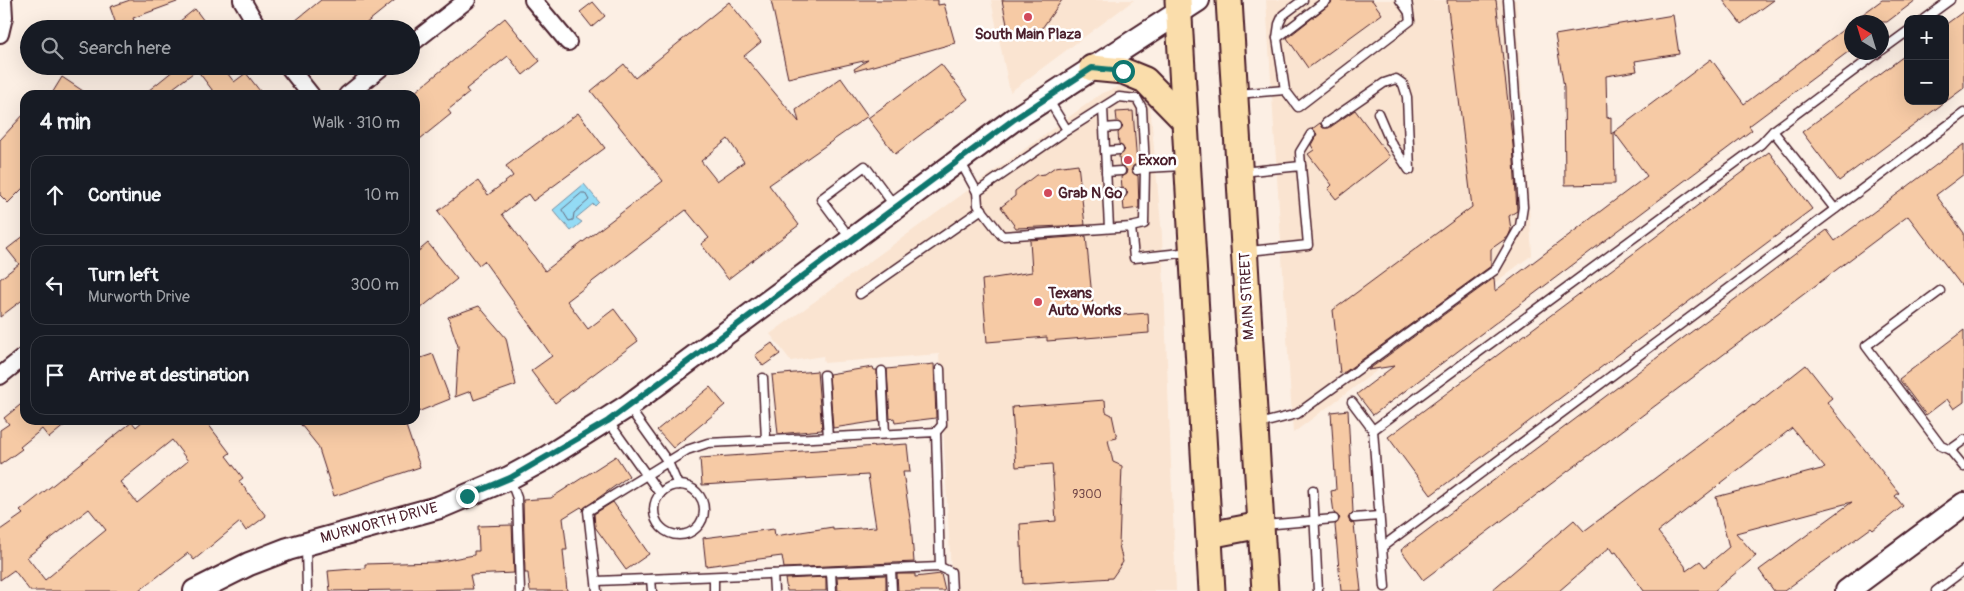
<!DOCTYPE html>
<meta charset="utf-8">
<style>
:root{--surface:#171b24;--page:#20242c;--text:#f1f3f6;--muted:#9ea1a6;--line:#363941}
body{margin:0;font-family:Pangolin,sans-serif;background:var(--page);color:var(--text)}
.controls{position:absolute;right:15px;top:15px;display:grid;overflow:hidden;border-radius:10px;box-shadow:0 5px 20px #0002}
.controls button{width:45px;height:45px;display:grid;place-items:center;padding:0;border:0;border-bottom:1px solid var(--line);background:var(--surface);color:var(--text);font:25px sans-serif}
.compass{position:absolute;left:1844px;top:15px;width:45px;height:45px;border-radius:50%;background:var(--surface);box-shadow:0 5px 20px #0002;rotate:322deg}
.stop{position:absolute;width:15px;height:15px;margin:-11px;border:4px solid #0f766e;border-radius:50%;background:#fff}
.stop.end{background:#0f766e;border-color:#fff;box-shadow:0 1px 5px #0008}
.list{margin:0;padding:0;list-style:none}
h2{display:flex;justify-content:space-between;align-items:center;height:65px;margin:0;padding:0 20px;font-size:21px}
h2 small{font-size:16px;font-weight:400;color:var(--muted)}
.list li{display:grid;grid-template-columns:32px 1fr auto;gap:15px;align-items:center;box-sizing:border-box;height:80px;margin:0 10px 10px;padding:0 10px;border:1px solid var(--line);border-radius:15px}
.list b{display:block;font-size:19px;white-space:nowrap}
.list p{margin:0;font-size:16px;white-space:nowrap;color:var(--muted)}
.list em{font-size:16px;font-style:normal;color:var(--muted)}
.icon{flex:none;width:28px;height:28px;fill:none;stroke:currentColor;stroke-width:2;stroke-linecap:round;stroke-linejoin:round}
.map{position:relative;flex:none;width:1964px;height:591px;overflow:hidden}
.search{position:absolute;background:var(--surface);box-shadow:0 5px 20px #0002;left:20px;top:20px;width:400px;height:55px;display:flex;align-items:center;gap:12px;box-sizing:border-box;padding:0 18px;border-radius:28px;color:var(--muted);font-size:19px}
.panel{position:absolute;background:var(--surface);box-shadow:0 5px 20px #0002;left:20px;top:90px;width:400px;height:335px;border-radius:15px}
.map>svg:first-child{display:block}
.built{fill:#fae4d1}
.water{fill:#93dbf5;stroke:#7690a4}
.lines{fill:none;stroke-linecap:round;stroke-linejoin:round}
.shore{stroke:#676a7c;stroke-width:1}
.building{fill:#f6caa5;stroke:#4a1f2b;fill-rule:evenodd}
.lane-casing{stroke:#4a1f2b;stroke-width:11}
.street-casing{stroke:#4a1f2b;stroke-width:20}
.secondary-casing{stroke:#4a1f2b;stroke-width:26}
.primary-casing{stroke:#4a1f2b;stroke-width:29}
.lane{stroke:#fff;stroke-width:8}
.street{stroke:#fff;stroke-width:16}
.secondary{stroke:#fff;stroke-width:22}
.primary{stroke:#faddab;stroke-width:25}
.route{stroke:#0f766e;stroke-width:6}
.poi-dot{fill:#d1495b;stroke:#fff;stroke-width:2}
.labels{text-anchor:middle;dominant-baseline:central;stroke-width:5;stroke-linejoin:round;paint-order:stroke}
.number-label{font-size:12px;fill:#754a4a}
.poi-label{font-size:15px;font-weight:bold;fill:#4a1f2b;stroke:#fff;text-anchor:start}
.street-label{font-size:15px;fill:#4a1f2b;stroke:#fff}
</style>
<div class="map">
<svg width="1964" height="591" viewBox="0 0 1964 591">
<rect width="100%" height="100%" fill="#fcefe4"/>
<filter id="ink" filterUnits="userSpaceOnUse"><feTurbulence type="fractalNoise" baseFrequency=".02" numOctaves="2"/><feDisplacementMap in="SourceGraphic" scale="10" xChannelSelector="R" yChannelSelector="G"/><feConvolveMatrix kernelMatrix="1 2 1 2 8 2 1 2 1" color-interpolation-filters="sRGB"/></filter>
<g filter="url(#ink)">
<!-- built -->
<g class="built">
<path d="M991,0h143l-124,92z"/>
<path d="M1266,0h250l16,255 -239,178z"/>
<path d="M1129,83l20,11 13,141 14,356h-224l-13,-237 -115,9 -1,-7 -32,5 -21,-27 332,-241z"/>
</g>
<!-- water -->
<path class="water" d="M584,184l15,18 -4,4 -2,-2 -17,14 6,4 -11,9 -18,-21z"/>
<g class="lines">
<!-- shore -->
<path class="shore" d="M582,193h3l4,7 -15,13 -1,7 -4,1 -7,-11z"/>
</g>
<!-- building -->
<g class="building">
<path d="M130,0h47v2l-44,16 1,3 -17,6 -7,-20z"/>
<path d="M321,0h74l-36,29h-74z"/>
<path d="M771,0h167v5l6,-1 11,39 -100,28 -1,-2 14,-9 -80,18z"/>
<path d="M1002,0h60l-22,31 -30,8z"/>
<path d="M1333,0h39l10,14 -74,54 -21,-30 43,-34z"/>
<path d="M1447,0h49l17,145 4,66 -8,5 2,14 -3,7 -17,12v17l-146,106 -5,1 -7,-63 139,-103z"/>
<path d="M1723,0h51l-33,24z"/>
<path d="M1882,0h34l-29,22h-35z"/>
<path d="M593,2l12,14 -13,11 -12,-15z"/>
<path d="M729,2l32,40 -17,14 55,66 -3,-12 45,-32 27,38 -99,69 30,40 -71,54 -27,-35 8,-6 -23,-28 -119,91 21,28 26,-20 24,32 -83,62 -24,-32 21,-15 -68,-95 -5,4 -41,-54 40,-30 10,14 25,-19 -7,-10 72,-53 27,35 -72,53 -5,-7 -26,20 43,57 118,-90 -72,-90 33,-27 11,14zM728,139l16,23 -27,19 -16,-20z"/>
<path d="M195,9l15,20h-40z"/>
<path d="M1964,11v77l-125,93 -37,-49 106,-79v48h37v-76z"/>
<path d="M1673,15l6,39 -44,7 2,10 -31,5 1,42 4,-1v17l3,-2 1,52 -50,1 -1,-98 -9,-52z"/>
<path d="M505,18l35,43 -17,14 -15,-19 -42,33 3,4 -21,17 3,4 -36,29v-51z"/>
<path d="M1852,23v26l-103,77 3,4 -379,285 -16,-21 37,-28 -26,4 126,-92 1,13 152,-115 -33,-44 97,-73 33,45z"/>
<path d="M941,64l27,35 -73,55 -27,-36z"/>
<path d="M179,66h43l12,16 12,-9 17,22h-47l-19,-25 -24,18 5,7h-35z"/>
<path d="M62,77l27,18h-38z"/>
<path d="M1355,110l35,47 -54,42 -8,-10 4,-4 -24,-31 6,-4 -3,-5 6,-11 -5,-5 8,-6 3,5h6z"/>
<path d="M1133,111l4,53 -4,2 -2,5 7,5 1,32 -15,2 -1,-11 5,-6 -6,-6 -1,-10 5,-3 1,-4 -7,-5 -1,-9 6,-6 -6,-6 -1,-11 5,-6 -6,-6 -1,-9z"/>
<path d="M25,113v73l-17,17 -8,-8v-55z"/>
<path d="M1964,144v30l-28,21 28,38v56l-56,-73 -485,364 -22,-30 426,-320 8,11z"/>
<path d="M1769,152l43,57 -381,286 -43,-58z"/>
<path d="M1078,164l7,61 -69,3 -15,-21 14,-11v-5l21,-16 9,-1 10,-7z"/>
<path d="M25,235v63l-25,19v-38l19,-15 -12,-15z"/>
<path d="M1086,236l8,81 54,-4 1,20 -102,8v-4l-60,5 -5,-62 50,-8 -2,-32z"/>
<path d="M428,243l29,36 -42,34v-59z"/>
<path d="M479,306l27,32 10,47 -42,15 -3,-9 -16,6 3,-51 -10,-29z"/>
<path d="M1964,330v72l-10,7 -7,-10 -21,16 -27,-36z"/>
<path d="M772,343l8,11 -17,12 -8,-11z"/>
<path d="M433,354l17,45 -35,14v-53z"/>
<path d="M934,364l2,54 -41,5 -1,-5 -4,1 -3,-50z"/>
<path d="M1806,365l26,33 -5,4 72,91 -4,3 8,10 -30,24 -2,-2 -87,63h-10l-15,-21 93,-68 -116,31 20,23 -42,35h-70l-28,-39 -2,1 -4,-6 -51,44h-68l83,-71 10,11 169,-126 1,1zM1792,428l33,40 -109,29 13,50 -24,20 -5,-6 -14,10 -1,-5 -27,-34z"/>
<path d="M873,367l1,3h3l2,51 -46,7 -4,-54z"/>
<path d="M817,371l5,59 -44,4 -6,-59z"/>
<path d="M710,387l15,18 -52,43 -16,-18z"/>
<path d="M1105,400l1,12 6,3 5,23 -9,2 5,22 9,4 -3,79 4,17 -11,16 -89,6 -3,-60 36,-3 -4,-57 -36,3 -4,-60z"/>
<path d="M25,401v19h46l-22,18 -7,-9 -22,18 2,2 -22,16v-35l9,-6 -5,-6z"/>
<path d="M1348,410l5,102 -5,6 2,4 4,2 7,67h-20l-6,-66 5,-7 -6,-5 -3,-22 5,-1 -5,-78z"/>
<path d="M144,420h61l25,33 -4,3 17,22 -4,3 27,35 -20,15 -6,-9 -46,38 -6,-7 -49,38h-109l-16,-21 -14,10v-50l23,-16 -3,-3 112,-89 4,5zM172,440l16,21 -51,42 -17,-21zM89,509l17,21 -61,50 -18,-23z"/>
<path d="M297,420h107l16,47 -86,29 -16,-50z"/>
<path d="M907,444l3,28h-7l8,53 3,37 -130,6 -2,-12 -76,10 -3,-28 71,-9 1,7 58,-9v3l43,-3 -8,-52 -166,10 -2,-27z"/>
<path d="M616,456l13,20 -46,33 -2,-2 -18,11 4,32h-4l4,41h-37l-2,-18h-3l-2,-73 28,-2z"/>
<path d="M613,502l36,52 -23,16 -31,-43 -1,-13z"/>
<path d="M512,525l2,48 -44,2 3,14 -143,2 -2,-20 37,-3v-4l71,-2 38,-7v-4h5l-1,-25z"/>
<path d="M897,574h18v3l26,-3 4,17h-47z"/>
<path d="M886,575v16h-48l-1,-14z"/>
<path d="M826,577v14h-39l-2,-12z"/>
</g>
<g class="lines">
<!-- lane casing -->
<g class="lane-casing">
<g id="lane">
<path d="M1303,0l-20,15 -4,9 -2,14 8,52 13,17 112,-86 -3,-21"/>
<path d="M1400,0l8,11"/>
<path d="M1924,19l26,-19"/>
<path d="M1277,38l50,-38"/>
<path d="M1882,50l26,-19"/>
<path d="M1237,94l48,-4"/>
<path d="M1103,108l6,120"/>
<path d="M1378,113l12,28 19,29"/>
<path d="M1326,123l58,-40 12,-4 7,5 4,13 3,73"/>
<path d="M1104,128l13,-1"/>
<path d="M1067,130l52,-33 18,2 5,9 3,60 38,-2"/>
<path d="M1773,131l62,78"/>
<path d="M1105,151l14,-1"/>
<path d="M960,161l17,31 1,13 24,31 129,-9 3,31 56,-6"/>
<path d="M1301,166l-1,-14 11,-18"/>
<path d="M1106,172l15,-1"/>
<path d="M1242,172l59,-6 7,79 -59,6"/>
<path d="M977,192l90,-62 -19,-31"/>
<path d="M1108,194l14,-1"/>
<path d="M1131,227l13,-3 1,-56 -8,2"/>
<path d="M850,238l-29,-39 44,-33 29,39"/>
<path d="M1940,291l-74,55 75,100 9,4 14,17"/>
<path d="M860,294l122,-85"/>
<path d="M882,371l3,63"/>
<path d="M824,375l4,62"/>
<path d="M763,378l3,62"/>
<path d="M1352,402l21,28 12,157"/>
<path d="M630,409l38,53 10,23"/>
<path d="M608,421l52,73"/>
<path d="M1259,424l38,-10 198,-144 25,-44 3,-19 -15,-207"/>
<path d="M1373,430l388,-286 12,-13 106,-79"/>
<path d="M936,432l6,-7 -2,-56"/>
<path d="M1950,450l14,-10"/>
<path d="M510,479l7,19 3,93"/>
<circle cx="679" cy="510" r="25"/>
<path d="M1313,490l5,101"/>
<path d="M1354,518l25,-2"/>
<path d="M1263,525l71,-6"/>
<path d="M306,546l1,45"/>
<path d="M1382,547l582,-434"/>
<path d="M891,569l1,22"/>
<path d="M831,572l1,19"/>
<path d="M773,574l1,17"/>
<path d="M714,577v14"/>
<path d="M651,579l1,12"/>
<path d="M597,581l343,-14 11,5 1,19"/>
<path d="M597,591l-9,-80 99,-61 21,-7 228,-11 4,135"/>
<path d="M1936,591l28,-21"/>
</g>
</g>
<!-- street casing -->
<g class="street-casing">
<g id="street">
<path d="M242,0l17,29"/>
<path d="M533,0l35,42"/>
<path d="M0,34l4,-17 -1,-17"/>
<path d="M411,44l56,-44"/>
<path d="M288,66l23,29"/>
<path d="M347,95l36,-29"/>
<path d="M0,376l25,-20"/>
</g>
</g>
<!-- secondary casing -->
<g class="secondary-casing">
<g id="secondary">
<path d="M195,591l54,-27 39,-15 152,-42 69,-29 37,-20 82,-52 385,-286 185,-120"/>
<path d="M1847,591l117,-87"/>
</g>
</g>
<!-- primary casing -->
<g class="primary-casing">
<g id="primary">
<path d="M1178,0l34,591"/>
<path d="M1229,0l36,591"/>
<path d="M1092,68l31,3 22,9 40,41"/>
<path d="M1209,535l52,-10"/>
</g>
</g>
<!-- lane -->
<use href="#lane" class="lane"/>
<!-- street -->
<use href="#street" class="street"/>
<!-- secondary -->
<use href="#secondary" class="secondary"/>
<!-- primary -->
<use href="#primary" class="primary"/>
</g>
</g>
<g class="lines" filter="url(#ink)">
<!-- route -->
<path class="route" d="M467,496l43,-18 98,-57 405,-301 79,-52 31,3"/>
</g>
<!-- markers -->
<g class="poi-dot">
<circle cx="1028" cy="17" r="5"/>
<circle cx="1128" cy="160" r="5"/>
<circle cx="1048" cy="193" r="5"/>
<circle cx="1038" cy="302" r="5"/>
</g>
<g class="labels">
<!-- number labels -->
<g class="number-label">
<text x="1087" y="494">9300</text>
</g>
<!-- poi labels -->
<g class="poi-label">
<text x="1028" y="34" text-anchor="middle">South Main Plaza</text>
<text x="1138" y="160">Exxon</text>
<text x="1058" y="193">Grab N Go</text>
<text x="1048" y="293">Texans<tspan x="1048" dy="17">Auto Works</tspan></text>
</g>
<!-- street labels -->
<g class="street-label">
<text transform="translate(1247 296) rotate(-93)">MAIN STREET</text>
<text transform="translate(379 523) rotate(-15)">MURWORTH DRIVE</text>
</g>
</g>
</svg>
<div class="controls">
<button>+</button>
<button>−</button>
</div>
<svg class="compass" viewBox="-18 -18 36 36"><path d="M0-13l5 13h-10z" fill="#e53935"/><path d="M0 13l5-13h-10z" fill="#9ea1a6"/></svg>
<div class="stop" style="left:1123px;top:71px"></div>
<div class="stop end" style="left:467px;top:496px"></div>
<div class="search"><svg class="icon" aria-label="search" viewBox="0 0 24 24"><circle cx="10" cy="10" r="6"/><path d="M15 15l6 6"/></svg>Search here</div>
<section class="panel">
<h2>4 min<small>Walk · 310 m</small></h2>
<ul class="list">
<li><svg class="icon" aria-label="ahead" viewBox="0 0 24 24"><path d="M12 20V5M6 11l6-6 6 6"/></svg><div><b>Continue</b></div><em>10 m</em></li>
<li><svg class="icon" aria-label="left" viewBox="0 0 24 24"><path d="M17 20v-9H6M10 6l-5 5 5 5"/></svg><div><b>Turn left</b><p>Murworth Drive</p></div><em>300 m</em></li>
<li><svg class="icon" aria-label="arrive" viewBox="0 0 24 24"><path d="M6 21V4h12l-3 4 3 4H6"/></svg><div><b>Arrive at destination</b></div></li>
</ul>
</section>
</div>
